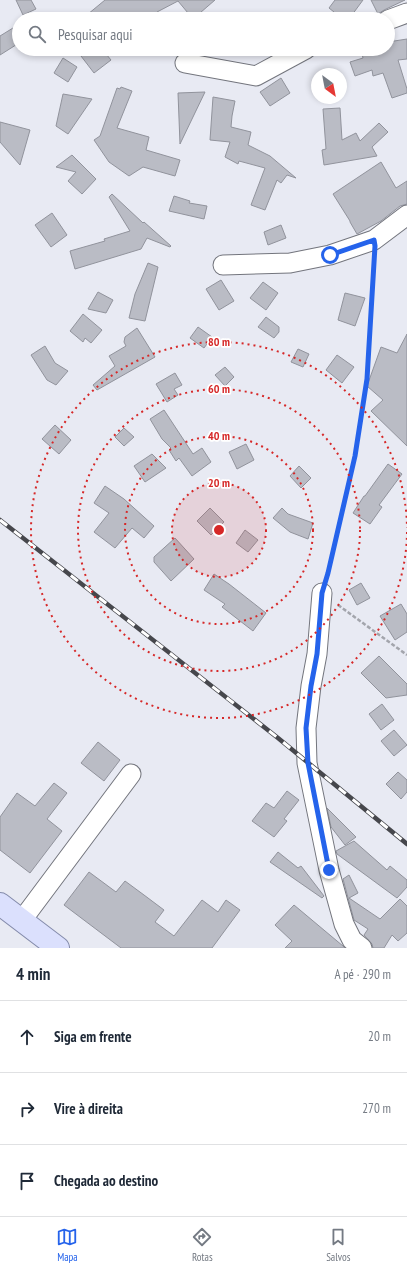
<!DOCTYPE html>
<html lang="pt">
<meta charset="utf-8">
<style>
:root{--surface:#fff;--page:#f6f6f7;--text:#1f2937;--muted:#747a83;--line:#e0e1e3;--accent:#2563eb}
body{margin:0;font-family:"PT Sans Narrow",sans-serif;background:var(--page);color:var(--text)}
.compass{position:absolute;left:311px;top:68px;width:36px;height:36px;border-radius:50%;background:var(--surface);box-shadow:0 2px 6px #0003;rotate:148deg}
.stop{position:absolute;width:12px;height:12px;margin:-9px;border:3px solid #2563eb;border-radius:50%;background:#fff}
.stop.end{background:#2563eb;border-color:#fff;box-shadow:0 1px 4px #0008}
.list{margin:0;padding:0;list-style:none}
h2{display:flex;justify-content:space-between;align-items:center;height:52px;margin:0;padding:0 16px;font-size:17px}
h2 small{font-size:13px;font-weight:400;color:var(--muted)}
.list li{display:grid;grid-template-columns:26px 1fr auto;gap:12px;align-items:center;box-sizing:border-box;height:72px;padding:0 16px;border-top:1px solid var(--line)}
.list b{display:block;font-size:15px;white-space:nowrap}
.list em{font-size:13px;font-style:normal;color:var(--muted)}
.icon{flex:none;width:22px;height:22px;fill:none;stroke:currentColor;stroke-width:2;stroke-linecap:round;stroke-linejoin:round}
.map{position:relative;flex:none;width:407px;height:948px;overflow:hidden}
.search{position:absolute;background:var(--surface);box-shadow:0 2px 6px #0003;left:12px;right:12px;top:12px;height:44px;display:flex;align-items:center;gap:10px;box-sizing:border-box;padding:0 14px;border-radius:22px;color:var(--muted);font-size:15px}
.sheet{height:268px;background:var(--surface)}
nav{display:flex;justify-content:space-around;align-items:center;box-sizing:border-box;height:56px;border-top:1px solid var(--line);background:var(--surface);font-size:11px;color:var(--muted)}
nav a{display:grid;justify-items:center;gap:2px}
nav .on{color:var(--accent)}
.map>svg:first-child{display:block}
.building{fill:#babcc5;stroke:#91939c}
.lines{fill:none;stroke-linecap:round;stroke-linejoin:round}
.minor-casing{stroke:#73757d;stroke-width:21}
.major-casing{stroke:#848bab;stroke-width:24}
.path{stroke:#a3a5ac;stroke-width:2.5;stroke-dasharray:4 2;stroke-linecap:butt}
.minor{stroke:#fff;stroke-width:19}
.major{stroke:#dbe0fd;stroke-width:22}
.rail-casing{stroke:#46474c;stroke-width:4.5}
.rail{stroke:#fff;stroke-width:3;stroke-dasharray:9;stroke-linecap:butt}
.route{stroke:#2563eb;stroke-width:5}
.ring{fill:none;stroke:#d62828;stroke-width:2;stroke-dasharray:2 4}
.centre{fill:#d62828;stroke:#fff;stroke-width:2}
.ring-label{font-size:12px;text-anchor:middle;font-weight:bold;fill:#d62828;stroke:#fff;stroke-width:3.5;stroke-linejoin:round;paint-order:stroke}
</style>
<div class="map">
<svg width="407" height="948" viewBox="0 0 407 948">
<rect width="100%" height="100%" fill="#e8eaf3"/>
<!-- building -->
<g class="building">
<path d="M16,0h15l5,9 -13,6z"/>
<path d="M105,0h110l-22,19 -15,-18 -21,11 2,2 -9,5h-68z"/>
<path d="M335,0h28l-14,19h-20l5,-7 -5,-4z"/>
<path d="M371,0h34l-21,10 -6,4z"/>
<path d="M13,28l6,10v5l-19,12v-19z"/>
<path d="M407,39v20l-9,1 9,29v4l-15,5 -9,-25 -10,3 -1,-6 -17,6 -5,-14 13,-4 -2,-9h27v-7z"/>
<path d="M89,49h13l9,11 -17,13 -13,-17z"/>
<path d="M63,58l14,9 -9,15 -14,-9z"/>
<path d="M281,78l9,15 -20,13 -10,-14z"/>
<path d="M121,87l11,4 -15,37 32,9 -3,13 34,10 -5,16 -32,-9 -14,9 -20,-14 -15,-22 6,-4 17,-48 3,1z"/>
<path d="M205,92l-25,52 -2,-51z"/>
<path d="M63,94l29,5 -24,35 -12,-8z"/>
<path d="M213,97l22,4 -3,15 -1,11 20,5 -3,13 22,11 26,22 -9,-3 -6,8 -4,-3 -12,30 -14,-5 14,-37 -26,-7 -1,3 -13,-7 5,-15 -20,-2z"/>
<path d="M340,108l2,32 14,-7 4,8 19,-18 9,9 -16,15 5,9 -53,9 -2,-15 4,-1 -3,-40z"/>
<path d="M0,122l30,8 -10,35 -20,-23z"/>
<path d="M72,155l24,24 -14,15 -14,-13 8,-9 -20,-5z"/>
<path d="M381,162l15,26 11,-7v23l-7,2 -19,15 -24,13 -7,-12v-1l-17,-27z"/>
<path d="M112,194l31,29 1,-1 27,24 -1,1 -23,-9 -6,11 -66,20 -5,-18 35,-10 -1,-2 26,-8 -21,-34z"/>
<path d="M174,196l16,5 -1,2 18,3 -3,13 -35,-8z"/>
<path d="M52,213l15,22 -16,12 -16,-22z"/>
<path d="M281,225l5,13 -18,7 -4,-13z"/>
<path d="M148,263l10,4 -13,54 -16,-3 6,-24z"/>
<path d="M221,280l13,21 -15,9 -13,-21z"/>
<path d="M263,282l15,11 -12,17 -16,-12z"/>
<path d="M98,292l15,8 -7,13 -18,-4z"/>
<path d="M345,293l20,5 -10,28 -17,-6z"/>
<path d="M83,314l19,16 -11,13 -6,-5 -2,4 -13,-11z"/>
<path d="M266,317l13,10v5l-5,6 -16,-11z"/>
<path d="M198,327l14,10 -8,11 -14,-10z"/>
<path d="M137,328l18,29 -58,33 -4,-5 22,-19 -6,-10 17,-10 -2,-4 1,-5z"/>
<path d="M407,334v112l-36,-35 12,-11 -16,-14 14,-39 16,6z"/>
<path d="M45,346l10,17 13,8 -12,14 -9,-5 -16,-25z"/>
<path d="M298,349l11,5 -6,13 -12,-5z"/>
<path d="M337,355l17,12 -12,16 -16,-13z"/>
<path d="M225,367l9,10 -9,9 -10,-11z"/>
<path d="M175,373l7,12 -8,4 4,6 -11,7 -11,-18z"/>
<path d="M164,410l29,44 9,-6 9,14 -19,14 -13,-18 -3,3 -7,-11 2,-2 -9,-9 -12,-20z"/>
<path d="M55,425l16,15 -12,14 -17,-15z"/>
<path d="M124,428l10,9 -10,9 -9,-9z"/>
<path d="M246,444l8,16 -17,9 -8,-17z"/>
<path d="M152,454l14,14 -21,14 -11,-16z"/>
<path d="M388,464l14,10 -23,31 3,2 -12,17 -17,-11 11,-17h1z"/>
<path d="M299,466l12,12 -10,10 -11,-12z"/>
<path d="M105,486l19,13 30,27 -10,12 -12,-10 -17,20 -21,-16 15,-19 -15,-10z"/>
<path d="M210,508l14,14 -13,13 -14,-14z"/>
<path d="M282,508l6,6 25,9 -5,16 -18,-7 -17,-14z"/>
<path d="M245,530l13,10 -10,12 -12,-9z"/>
<path d="M175,538l19,21 -23,22 -17,-19v-5z"/>
<path d="M214,574l15,10 37,29 -13,18 -31,-24 3,-3 -21,-14z"/>
<path d="M361,583l9,15 -13,7 -8,-15z"/>
<path d="M401,604l6,10v18l-12,8 -15,-24z"/>
<path d="M379,656l28,28v11l-21,3 -25,-25z"/>
<path d="M382,704l12,16 -13,10 -12,-16z"/>
<path d="M394,730l13,15 -13,11 -13,-15z"/>
<path d="M98,742l22,18 -16,21 -23,-18z"/>
<path d="M398,772l9,8v12l-6,7 -15,-15z"/>
<path d="M54,783l13,10 -20,26 15,12 -32,42 -30,-23v-33l17,-24 18,13z"/>
<path d="M287,791l12,9 -15,19 3,2 -13,16 -22,-16 14,-18 8,5z"/>
<path d="M327,808l29,29 -11,8 -14,-18z"/>
<path d="M354,841l33,29 3,-4 17,14v7l-10,11 -60,-44 -1,-3z"/>
<path d="M278,852l20,16 3,-2 23,30 -2,2 -52,-36z"/>
<path d="M89,872l27,20 9,-11 19,14 20,15 -9,12 19,14 28,-36 16,12 8,-12 14,10 -28,38h-91l-57,-43z"/>
<path d="M349,875l9,18 -9,5 31,21 20,-20 7,7v27l-9,8 -6,-6 -8,13h-11l-1,-4 -8,-9 4,-6 -14,-9 -11,-41z"/>
<path d="M294,905l49,41 2,2h-60l7,-7 -17,-16z"/>
</g>
<g class="lines">
<!-- minor casing -->
<g class="minor-casing">
<g id="minor">
<path d="M388,20l19,-7"/>
<path d="M185,63l71,13 50,-27"/>
<path d="M223,265l67,-2 40,-8 44,-15 33,-25"/>
<path d="M322,593l-5,61 -6,32 -5,42 1,35 22,107 15,54 8,16 10,8"/>
<path d="M22,920l109,-146"/>
</g>
</g>
<!-- major casing -->
<g class="major-casing">
<path id="major" d="M0,904l58,44"/>
</g>
<!-- path -->
<g class="path">
<path d="M327,577l28,-121 12,-77 7,-121"/>
<path d="M338,605l69,50"/>
</g>
<!-- minor -->
<use href="#minor" class="minor"/>
<!-- major -->
<use href="#major" class="major"/>
<!-- rail casing -->
<g class="rail-casing">
<path id="rail" d="M0,520l278,218 129,106"/>
</g>
<!-- rail -->
<use href="#rail" class="rail"/>
</g>
<g class="lines">
<!-- route -->
<path class="route" d="M329,870l-21,-107 -2,-35 5,-42 6,-32 5,-61 6,-20 27,-117 12,-77 8,-133 -1,-6 -44,15"/>
</g>
<!-- distance rings -->
<circle cx="219" cy="530" r="47" fill="#d62828" fill-opacity=".12"/>
<g class="ring">
<circle cx="219" cy="530" r="47"/>
<circle cx="219" cy="530" r="94"/>
<circle cx="219" cy="530" r="141"/>
<path d="M407 532A188 188 0 1 1 407 528"/>
</g>
<circle cx="219" cy="530" r="6" class="centre"/>
<g class="ring-label">
<text x="219" y="346">80 m</text>
<text x="219" y="393">60 m</text>
<text x="219" y="440">40 m</text>
<text x="219" y="487">20 m</text>
</g>
</svg>
<svg class="compass" viewBox="-18 -18 36 36"><path d="M0-13l5 13h-10z" fill="#e53935"/><path d="M0 13l5-13h-10z" fill="#747a83"/></svg>
<div class="stop" style="left:330px;top:255px"></div>
<div class="stop end" style="left:329px;top:870px"></div>
<div class="search"><svg class="icon" aria-label="search" viewBox="0 0 24 24"><circle cx="10" cy="10" r="6"/><path d="M15 15l6 6"/></svg>Pesquisar aqui</div>
</div>
<section class="sheet">
<h2>4 min<small>A pé · 290 m</small></h2>
<ul class="list">
<li><svg class="icon" aria-label="ahead" viewBox="0 0 24 24"><path d="M12 20V5M6 11l6-6 6 6"/></svg><div><b>Siga em frente</b></div><em>20 m</em></li>
<li><svg class="icon" aria-label="right" viewBox="0 0 24 24"><path d="M7 20v-9h11M14 6l5 5-5 5"/></svg><div><b>Vire à direita</b></div><em>270 m</em></li>
<li><svg class="icon" aria-label="arrive" viewBox="0 0 24 24"><path d="M6 21V4h12l-3 4 3 4H6"/></svg><div><b>Chegada ao destino</b></div></li>
</ul>
</section>
<nav>
<a class="on"><svg class="icon" aria-label="map" viewBox="0 0 24 24"><path d="M3 6l6-2 6 2 6-2v14l-6 2-6-2-6 2zM9 4v14M15 6v14"/></svg>Mapa</a>
<a><svg class="icon" aria-label="directions" viewBox="0 0 24 24"><path d="M12 3l9 9-9 9-9-9zM9 14v-3h6M13 9l2 2-2 2"/></svg>Rotas</a>
<a><svg class="icon" aria-label="saved" viewBox="0 0 24 24"><path d="M7 4h10v16l-5-4-5 4z"/></svg>Salvos</a>
</nav>
